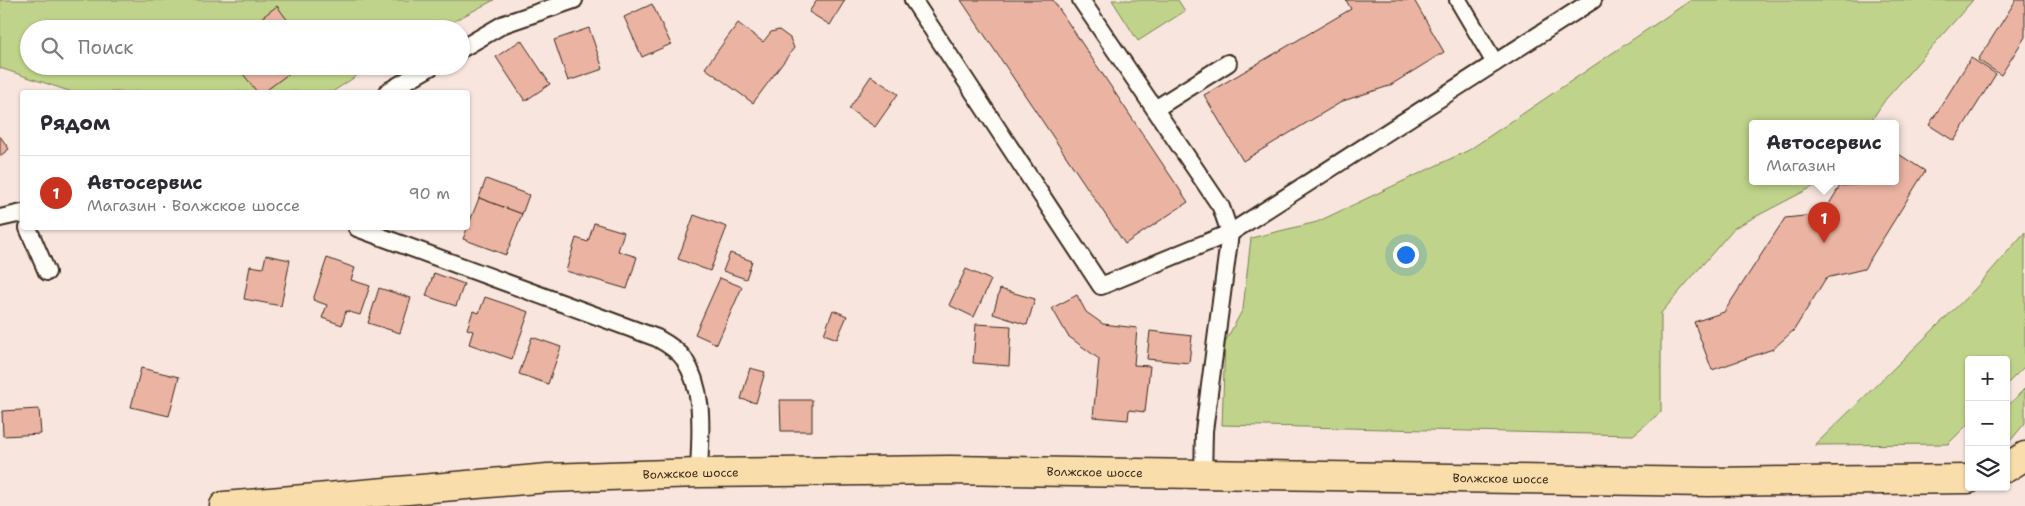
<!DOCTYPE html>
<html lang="ru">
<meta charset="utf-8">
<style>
:root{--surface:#fff;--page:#f2f2f3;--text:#2b2b33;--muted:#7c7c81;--line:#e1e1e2;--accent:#c8321e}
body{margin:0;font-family:"Shantell Sans",sans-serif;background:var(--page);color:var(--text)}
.controls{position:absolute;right:15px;bottom:15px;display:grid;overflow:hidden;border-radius:5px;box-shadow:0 1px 4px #0004}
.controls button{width:45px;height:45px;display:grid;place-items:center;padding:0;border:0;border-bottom:1px solid var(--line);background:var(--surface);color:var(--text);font:25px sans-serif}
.you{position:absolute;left:1405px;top:254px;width:18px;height:18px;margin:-12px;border:4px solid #fff;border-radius:50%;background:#1a73e8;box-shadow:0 0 0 8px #1a73e833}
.badge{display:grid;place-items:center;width:32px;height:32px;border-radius:50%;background:var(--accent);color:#fff;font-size:16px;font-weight:700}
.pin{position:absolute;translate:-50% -41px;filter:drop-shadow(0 1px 2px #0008)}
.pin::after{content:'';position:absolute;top:26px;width:18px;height:15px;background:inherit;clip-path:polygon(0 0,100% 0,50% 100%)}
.popup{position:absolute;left:1749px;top:120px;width:150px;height:65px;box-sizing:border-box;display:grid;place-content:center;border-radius:5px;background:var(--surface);filter:drop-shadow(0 1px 4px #0005);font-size:16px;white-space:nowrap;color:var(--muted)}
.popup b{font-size:19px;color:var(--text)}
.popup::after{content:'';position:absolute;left:50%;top:100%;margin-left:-10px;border:10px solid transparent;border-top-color:var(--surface)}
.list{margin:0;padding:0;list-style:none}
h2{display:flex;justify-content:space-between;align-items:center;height:65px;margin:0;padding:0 20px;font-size:21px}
h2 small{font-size:16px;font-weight:400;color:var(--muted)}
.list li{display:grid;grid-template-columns:32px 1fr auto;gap:15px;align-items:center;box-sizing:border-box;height:75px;padding:0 20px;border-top:1px solid var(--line)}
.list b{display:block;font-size:19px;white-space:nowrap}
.list p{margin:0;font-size:16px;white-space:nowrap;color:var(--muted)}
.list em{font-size:16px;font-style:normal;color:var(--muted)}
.icon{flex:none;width:28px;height:28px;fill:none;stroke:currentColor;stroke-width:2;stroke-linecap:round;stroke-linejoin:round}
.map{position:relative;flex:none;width:2025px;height:506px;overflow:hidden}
.search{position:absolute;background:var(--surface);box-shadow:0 1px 4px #0004;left:20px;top:20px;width:450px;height:55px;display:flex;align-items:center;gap:12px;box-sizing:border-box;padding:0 18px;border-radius:28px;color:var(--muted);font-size:19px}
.panel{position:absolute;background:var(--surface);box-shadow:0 1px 4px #0004;left:20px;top:90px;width:450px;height:140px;border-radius:5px}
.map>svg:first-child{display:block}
.green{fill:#bfd48a;stroke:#7d7f54}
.building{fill:#ebb3a2;stroke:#3b2a1e}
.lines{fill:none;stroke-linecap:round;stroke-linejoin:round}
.service-casing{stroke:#3b2a1e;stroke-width:20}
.primary-casing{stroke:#3b2a1e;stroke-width:31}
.service{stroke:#fdfcf7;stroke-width:16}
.primary{stroke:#f9deab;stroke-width:28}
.labels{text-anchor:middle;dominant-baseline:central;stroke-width:5;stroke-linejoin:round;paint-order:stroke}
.street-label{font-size:12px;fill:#3b2a1e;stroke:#fdfcf7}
</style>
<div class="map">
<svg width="2025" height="506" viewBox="0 0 2025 506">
<rect width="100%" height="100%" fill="#f8e6de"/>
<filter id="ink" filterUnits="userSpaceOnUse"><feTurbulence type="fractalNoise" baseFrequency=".02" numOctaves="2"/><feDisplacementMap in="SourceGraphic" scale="10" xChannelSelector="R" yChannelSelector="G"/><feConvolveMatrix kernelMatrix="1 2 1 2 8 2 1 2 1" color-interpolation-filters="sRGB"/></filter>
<g filter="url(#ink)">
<!-- green -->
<g class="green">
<path d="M0,0h494l-55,29h-410v37h343l-40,26h-260l-72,-24z"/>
<path d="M1112,0h66l7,11 -47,30z"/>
<path d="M1691,0h282l-88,100 -16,24h-116v58h69l-88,46 -73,85v99l-28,23 -411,-10 3,-83 18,-33 8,-71 66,-16 152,-72z"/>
<path d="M2025,232v134l-19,19v-25h-37v63l-21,21 -133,1 160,-156z"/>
<path d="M2025,388v35l-19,23v-38z"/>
</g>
<!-- building -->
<g class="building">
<path d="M817,0h28l-15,25 -21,-13z"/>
<path d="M961,0h92l135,202 -63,42z"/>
<path d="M1346,0h68l30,52 -55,34 -46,15 -100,60 -39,-66 147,-86z"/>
<path d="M2016,0h9v37l-24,38 -23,-15z"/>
<path d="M652,4l19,40 -29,13 -18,-40z"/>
<path d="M277,6l17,23h-47z"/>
<path d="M738,23l25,19 8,-10 8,-2 11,8 4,10 -41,55 -48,-35z"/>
<path d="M589,28l14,41 -35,12 -14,-41z"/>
<path d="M521,40l29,44 -25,17 -29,-44z"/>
<path d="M1971,58l25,16 -42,67 -25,-16z"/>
<path d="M237,66h62l-35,26h-7z"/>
<path d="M871,76l27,18 -23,33 -26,-18z"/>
<path d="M0,136l9,13 -9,7z"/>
<path d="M1897,153l28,18 -61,98 -38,9 -32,52 -21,19 -61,21 -18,-48 30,-10 61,-94 38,-4 17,-28 55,-4z"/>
<path d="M486,179l43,16 -7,19 -43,-16z"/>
<path d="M479,198l43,16 -16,41 -43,-16z"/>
<path d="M694,215l33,12 -17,44 -32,-12z"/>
<path d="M594,223l30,9 -6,19 19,6 -10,32 -61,-18 10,-33 12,4z"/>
<path d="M730,253l22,8 -6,18 -23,-8z"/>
<path d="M266,255l24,5 -9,46 -37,-7 6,-33 13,2z"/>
<path d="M327,258l28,10 -4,12 19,6 -10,29 -14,-4 -4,14 -20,-7 5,-13 -14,-5z"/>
<path d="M966,269l25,11 -17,37 -25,-12z"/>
<path d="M434,273l30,11 -8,22 -30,-10z"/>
<path d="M720,278l22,9 -25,57 -22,-10z"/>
<path d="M379,288l32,10 -11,35 -32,-10z"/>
<path d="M1000,289l35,10 -8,26 -34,-11z"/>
<path d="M1077,295l9,17 17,12 34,4 -3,37 16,1 -5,46 -16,-2 -1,10 -35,-3 6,-58 -31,-23 -16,-28z"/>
<path d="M485,297l44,15 -17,47 -43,-15 4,-13 -6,-2 6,-18 6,2z"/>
<path d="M833,310l14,6 -10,23 -13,-5z"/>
<path d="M976,324l35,2 -2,40 -36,-3z"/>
<path d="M1150,331l42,5 -3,27 -42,-4z"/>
<path d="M532,337l29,10 -13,37 -29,-10z"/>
<path d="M141,368l38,9 -10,39 -38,-9z"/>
<path d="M750,368l15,4 -9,31 -15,-4z"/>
<path d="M780,400h32v31h-31z"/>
<path d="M39,409l2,25 -38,2 -1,-25z"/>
</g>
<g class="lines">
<!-- service casing -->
<g class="service-casing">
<g id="service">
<path d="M913,0l188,286 129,-53 363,-233"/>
<path d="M1081,0l140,207 9,26 -26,198 -1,45"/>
<path d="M1458,0l37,63"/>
<path d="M461,49l43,-25 70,-24"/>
<path d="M387,92l45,-26"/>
<path d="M1155,109l73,-46"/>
<path d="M0,218l22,-5v2"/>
<path d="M28,228l19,44"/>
<path d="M357,228l300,110c9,5 21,12 27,21 22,33 16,77 15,114"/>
</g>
</g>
<!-- primary casing -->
<g class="primary-casing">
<g id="primary">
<path d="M2006,468l19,-12"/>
<path id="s1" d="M224,506l324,-28 151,-5 251,-3 759,12 260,-3"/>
</g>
</g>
<!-- service -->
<use href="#service" class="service"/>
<!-- primary -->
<use href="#primary" class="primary"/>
</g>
</g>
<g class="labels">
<!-- street labels -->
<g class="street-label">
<text stroke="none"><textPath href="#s1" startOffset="872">Волжское шоссе</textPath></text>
<text stroke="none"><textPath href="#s1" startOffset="468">Волжское шоссе</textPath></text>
<text stroke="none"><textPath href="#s1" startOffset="1278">Волжское шоссе</textPath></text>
</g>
</g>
</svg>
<div class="controls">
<button>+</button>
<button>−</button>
<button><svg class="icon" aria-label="layers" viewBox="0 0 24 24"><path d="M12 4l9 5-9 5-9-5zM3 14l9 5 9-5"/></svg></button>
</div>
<div class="you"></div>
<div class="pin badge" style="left:1824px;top:243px">1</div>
<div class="popup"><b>Автосервис</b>Магазин</div>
<div class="search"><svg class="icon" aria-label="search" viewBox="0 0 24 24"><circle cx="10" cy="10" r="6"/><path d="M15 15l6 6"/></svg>Поиск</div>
<section class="panel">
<h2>Рядом<small></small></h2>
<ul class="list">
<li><span class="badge">1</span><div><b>Автосервис</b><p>Магазин · Волжское шоссе</p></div><em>90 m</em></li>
</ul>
</section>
</div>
